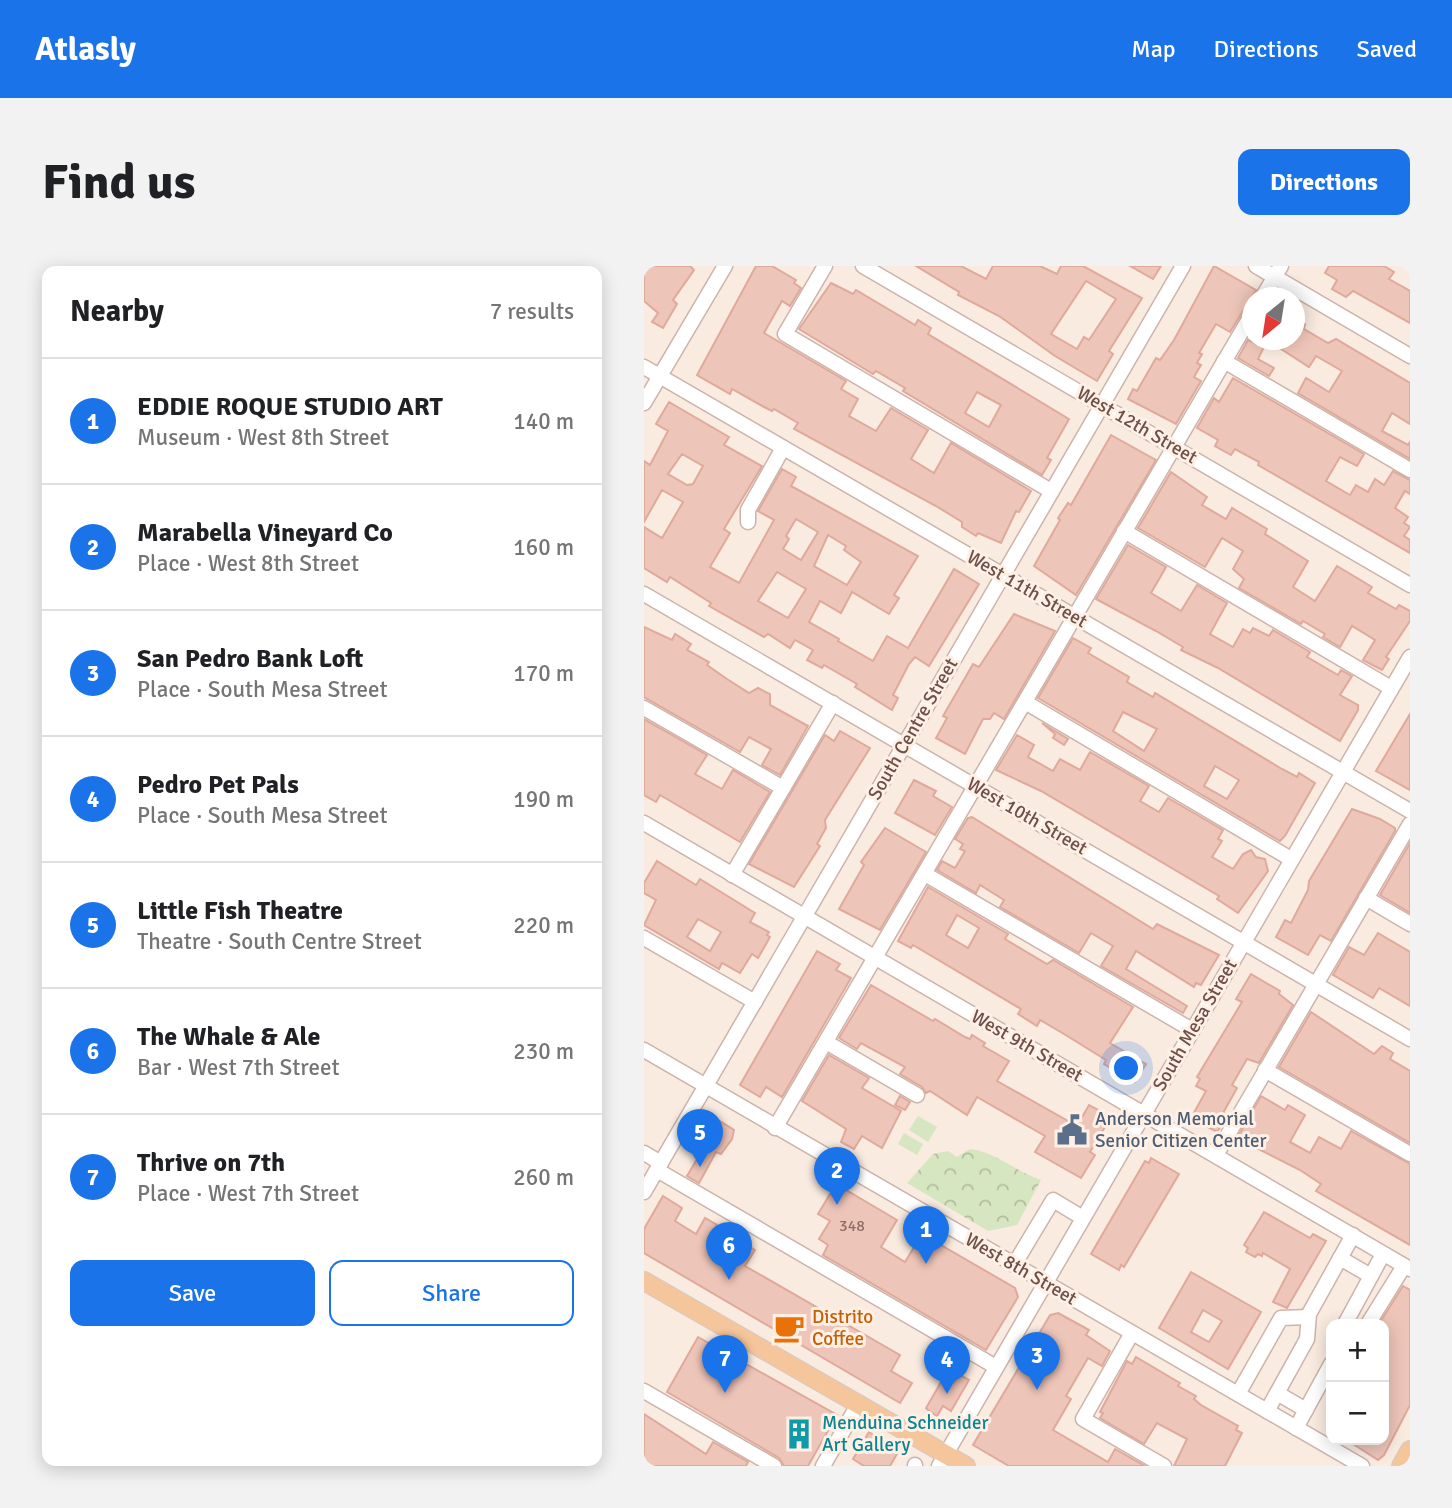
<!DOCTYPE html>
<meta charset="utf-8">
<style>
:root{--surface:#fff;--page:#f2f2f2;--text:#202124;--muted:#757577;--line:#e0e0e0;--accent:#1a73e8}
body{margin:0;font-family:Signika,sans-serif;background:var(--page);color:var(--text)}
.controls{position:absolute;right:21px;bottom:21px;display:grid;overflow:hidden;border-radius:14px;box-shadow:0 4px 18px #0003}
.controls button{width:63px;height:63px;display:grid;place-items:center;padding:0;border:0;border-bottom:2px solid var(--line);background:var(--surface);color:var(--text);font:35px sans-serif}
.compass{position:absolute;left:598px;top:21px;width:63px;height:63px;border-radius:50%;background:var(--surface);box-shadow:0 4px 18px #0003;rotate:210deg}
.you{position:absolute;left:483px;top:803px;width:24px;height:24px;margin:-18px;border:5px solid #fff;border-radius:50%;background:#1a73e8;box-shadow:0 0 0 10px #1a73e833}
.badge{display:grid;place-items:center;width:46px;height:46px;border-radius:50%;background:var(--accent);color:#fff;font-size:23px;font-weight:700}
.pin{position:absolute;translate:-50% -58px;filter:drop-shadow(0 2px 4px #0008)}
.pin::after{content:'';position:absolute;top:37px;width:24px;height:21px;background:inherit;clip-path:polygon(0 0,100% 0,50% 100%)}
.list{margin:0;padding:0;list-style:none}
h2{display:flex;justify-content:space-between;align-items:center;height:91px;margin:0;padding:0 28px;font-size:30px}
h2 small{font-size:23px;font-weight:400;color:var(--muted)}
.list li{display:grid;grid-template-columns:46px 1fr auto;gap:21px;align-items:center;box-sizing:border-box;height:126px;padding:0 28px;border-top:2px solid var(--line)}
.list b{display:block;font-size:26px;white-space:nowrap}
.list p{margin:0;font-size:23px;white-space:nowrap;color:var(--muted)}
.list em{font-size:23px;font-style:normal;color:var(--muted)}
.actions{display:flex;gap:14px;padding:21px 28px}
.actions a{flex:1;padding:16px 0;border:2px solid var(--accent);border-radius:14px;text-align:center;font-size:24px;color:var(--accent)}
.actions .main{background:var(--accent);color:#fff}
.map{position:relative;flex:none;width:766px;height:1200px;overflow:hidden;border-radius:14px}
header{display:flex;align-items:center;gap:42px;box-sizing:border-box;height:98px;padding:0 35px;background:var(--accent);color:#fff}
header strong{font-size:33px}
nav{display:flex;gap:38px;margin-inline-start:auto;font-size:24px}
.intro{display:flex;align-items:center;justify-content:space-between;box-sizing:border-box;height:168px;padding:0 42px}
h1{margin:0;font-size:49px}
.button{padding:18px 32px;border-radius:14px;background:var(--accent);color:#fff;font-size:24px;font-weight:700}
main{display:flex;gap:42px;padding:0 42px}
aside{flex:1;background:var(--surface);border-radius:14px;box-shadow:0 4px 18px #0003}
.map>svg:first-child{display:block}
.park{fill:url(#park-crowns)}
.pitch{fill:#d6e6c0}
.building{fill:#eec5b9;stroke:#dfa99b;stroke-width:2;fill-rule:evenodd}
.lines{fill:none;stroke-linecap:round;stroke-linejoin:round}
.minor-casing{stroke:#ccb4ab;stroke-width:17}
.major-casing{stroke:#d4cac8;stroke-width:20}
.minor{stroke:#fff;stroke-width:14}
.major{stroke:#f5c59b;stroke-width:18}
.labels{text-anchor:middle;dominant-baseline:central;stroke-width:6;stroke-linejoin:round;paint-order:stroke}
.number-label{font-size:16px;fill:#8f6d65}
.street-label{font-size:19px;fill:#6f5049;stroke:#fef0e5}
.service-label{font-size:19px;fill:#4e5e75;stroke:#fef0e5;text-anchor:start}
.food-label{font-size:19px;fill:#c56008;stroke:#fef0e5;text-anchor:start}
.culture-label{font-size:19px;fill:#0d838f;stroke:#fef0e5;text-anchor:start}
</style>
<header>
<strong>Atlasly</strong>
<nav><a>Map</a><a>Directions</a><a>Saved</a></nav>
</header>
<div class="intro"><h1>Find us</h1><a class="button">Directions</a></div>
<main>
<aside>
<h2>Nearby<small>7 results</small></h2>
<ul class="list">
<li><span class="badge">1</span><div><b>EDDIE ROQUE STUDIO ART</b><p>Museum · West 8th Street</p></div><em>140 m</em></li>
<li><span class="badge">2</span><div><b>Marabella Vineyard Co</b><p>Place · West 8th Street</p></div><em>160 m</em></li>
<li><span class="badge">3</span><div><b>San Pedro Bank Loft</b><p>Place · South Mesa Street</p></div><em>170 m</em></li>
<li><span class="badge">4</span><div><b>Pedro Pet Pals</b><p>Place · South Mesa Street</p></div><em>190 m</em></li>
<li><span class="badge">5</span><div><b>Little Fish Theatre</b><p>Theatre · South Centre Street</p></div><em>220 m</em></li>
<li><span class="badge">6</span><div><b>The Whale &amp; Ale</b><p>Bar · West 7th Street</p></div><em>230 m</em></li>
<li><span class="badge">7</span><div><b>Thrive on 7th</b><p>Place · West 7th Street</p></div><em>260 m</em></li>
</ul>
<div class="actions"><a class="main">Save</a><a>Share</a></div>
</aside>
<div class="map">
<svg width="766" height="1200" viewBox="0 0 766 1200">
<defs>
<pattern id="park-crowns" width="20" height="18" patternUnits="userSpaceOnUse" patternTransform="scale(1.75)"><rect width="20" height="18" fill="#d6e6c0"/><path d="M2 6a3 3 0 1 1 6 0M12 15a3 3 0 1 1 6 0" fill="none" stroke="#b2bd9e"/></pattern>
</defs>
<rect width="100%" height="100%" fill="#faebe0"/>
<!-- park -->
<path class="park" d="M326,883c25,2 46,23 71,31l-24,45 -29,6 -81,-48 26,-29 15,-3 9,6z"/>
<!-- pitch -->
<g class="pitch">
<path d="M274,850l19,11 -9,15 -19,-12z"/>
<path d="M260,867l19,11 -6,11 -19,-11z"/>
</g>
<!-- building -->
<g class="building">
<path d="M0,0h46l4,4 -21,30 4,4 -14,24 -11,-6 6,-9 -14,-12z"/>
<path d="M112,0h16l24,14 -2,3 7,5 -11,18 -8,-5 -18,32 82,48 -5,8 17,10 -9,17 27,15 15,-23 37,22 -17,29 23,14 17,-30 80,48 -12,21 -3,-1 -15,32 -23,-10 -2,3 -14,-9v-5l-26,-16 -142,-77 4,-6 -24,-14 -2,2 -8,-4 -32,-18 -2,5 -33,-19z"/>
<path d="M272,0h45l25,13 7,-13h47l17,8 4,-8h22l59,32 -33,53 4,3 -16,27 -42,-25 -56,-40 -41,-21 1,-3zM442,15l30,18 -27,41 -5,-3 -7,12 -26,-15z"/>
<path d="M486,0h31l-8,13z"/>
<path d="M570,0l42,24 -26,42 -14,-8 -17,29 3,1 -5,9 4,2 -7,12 7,4 -25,43 -48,-25 5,-10 4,2 19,-33 4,2 14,-20z"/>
<path d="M685,0h55l10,6 -5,7 21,12v32l-57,-32 -7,6 -14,-8 5,-9 -12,-7z"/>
<path d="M187,17l22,11 3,-4 59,35 3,-5 13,8 -3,6 141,85 -22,39 4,2 -9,15 -139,-84 2,-3 -29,-17 -3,3 -74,-45zM333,126l24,13 -12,22 -24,-14z"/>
<path d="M650,53l11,5 -1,5 24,14 8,-4 74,44v41l-18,-11 -10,18 26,14 2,-3v17l-112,-66 8,-15 23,14 13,-21 -26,-15 -7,11 -42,-27h27z"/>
<path d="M604,74l16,7 -6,12 16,9 -5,8 -31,-18z"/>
<path d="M589,112l131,76 -7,12 -17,-9 -14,24 24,14 6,-10 12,7 7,-13 9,6 9,-14 17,9v14l-5,-3 -10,17 13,9 -4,6 6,4 -6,9 6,4v13l-152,-88 1,-3 -24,-13 -4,6 -16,-9 3,-6 -21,-12 17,-30 5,4z"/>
<path d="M25,136l60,35 -5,8 38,21 -38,63 6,4 -20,34 29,16 35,-63 -16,-9 24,-42 14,8 -5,9 127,70 -24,39 5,3 -10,16 -37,-22 -11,21 -21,-12 -11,21 30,17 -1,2 35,20 14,-25 21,12 46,-79 25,15 -50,82 -14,-9 -6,7 -16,31 5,3 -6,12 -37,-23 2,-3 -33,-19 -2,3 -15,-8 6,-10 -18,-10 -5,8 -22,-14 -4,3 -55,-31 2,-3 -41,-26 -3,5 -23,-14v-41l18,11 21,-36 -21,-12 -18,32v-61l6,4 18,-34 -12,-7zM38,188l21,12 -10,18 -6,1 -19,-11zM152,253l22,13 -17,28 -18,-11 6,-10 -3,-3zM184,269l18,11 -2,4 17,12 -14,23 -33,-19zM133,306l29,17 -18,29 -30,-17z"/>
<path d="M467,169l45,25 -80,135 -42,-29 26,-46 -2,-2 10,-15 3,2z"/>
<path d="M527,206l36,25 -5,8 24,14 6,-11 35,21 -2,5 43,27 -15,26 22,14 22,-35 35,21 -4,6 28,16 3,-4 11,6v10l-24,36 3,2 -7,11 -19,-10 12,-20 -23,-14 -12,21 -17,-10 2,-3 -22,-13 -2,3 -62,-36 5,-9 -11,-10 10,-18 -21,-13 -17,29 -67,-39z"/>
<path d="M484,279l38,22 -15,26 30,18 16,-26 30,18 -17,31 23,13 10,-18 7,4 3,-5 16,8 4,-6 37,22 -3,5 31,18 3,-5 11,6 -12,19 18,10v5l-18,31 -122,-73 -37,-18 2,-3 -27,-16 -60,-32z"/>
<path d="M370,348l41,17 -51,88 -10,-6 -4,6h-7l-18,35 -29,-16 11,-20 -4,-2 30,-52 6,3z"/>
<path d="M0,361l28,13 3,-6 16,10 -4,6 22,12 -2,3 20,14 22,14 9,-5 12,6v11l38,21 -28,49 -18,-10 9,-16 -22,-12 -9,15 -96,-55z"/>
<path d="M429,372l18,10 -3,5 41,24 -2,5 26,15 2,-4 127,76 15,8 2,-4 16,10 -30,53 -5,5 -242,-143zM479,446l34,17 -13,22 -31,-20zM571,500l24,14 -12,19 -23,-13z"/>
<path d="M766,448v76l-34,-19z"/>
<path d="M0,453l63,36 -12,19 27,15 11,-19 37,22 -30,50 -80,-47 -4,7 -12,-7z"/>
<path d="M398,457l26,16 -4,6 -11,-7 2,-4z"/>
<path d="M196,465l30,17 -45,72 1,8 -9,16 3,2 -26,41 -45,-23 76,-129 9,6z"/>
<path d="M373,469l17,10 -6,12 25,14 7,-12 20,11 10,-18 59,34 -9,15 19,11 9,-14 55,32 -5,9 4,2 -10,16 21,12 10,-15 8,-4 5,7 9,2 3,12 -30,42 -21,-14 2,-3 -178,-105 -45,-21z"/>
<path d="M270,514l22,11 -3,5 19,11 -17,28 -40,-22z"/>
<path d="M708,543l28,10 15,9v3l-64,110 -11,-6 -12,20 -32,-18 9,-17 6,3 17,-33 1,-9z"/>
<path d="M328,551l181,112 4,-5 62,31 -18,30 -5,-2 -2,4 -58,-36 -10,18 61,37 -4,7 -82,-47 12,-20 -22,-13 -12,20 -79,-46 4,-7 -24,-15 -4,8 -39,-23 5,-9 13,7 10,-17 -5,-2 3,-5 -8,-5 13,-21z"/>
<path d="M241,562l41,24 -46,78 -41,-21 25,-44 -3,-3z"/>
<path d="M766,577v70l-30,-18z"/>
<path d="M13,595l39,24 4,-6 55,34 -5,9 19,10 -2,3 3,2 -12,21 -6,-4 -12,19 -18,-10 -3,6 -75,-44 12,-25 -12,-7v-10zM54,653l23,13 -11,19 -23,-14z"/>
<path d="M284,621l80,47 -3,5 20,12 22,13 6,-4 80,47 -23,36 36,21 -11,18 -31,-18 2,-4 -42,-26 -24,-14 -3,6 -19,-12 3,-5 -108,-64 -2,3 -13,-7zM313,649l22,13 -11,20 -22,-13z"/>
<path d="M734,667l32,19v54l-31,-18 -6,10 -40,-23 16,-28 15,8z"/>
<path d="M173,685l23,13 -4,6 15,8 -69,119 -16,-10 -6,10 -20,-12z"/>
<path d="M607,708l29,17 -1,3 14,11 -34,58 -12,-4 -15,26 5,3 -14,25 5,2 -11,17 -26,-14 15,-27 -10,-5 4,-7 -3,-2 45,-75 -6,-3z"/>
<path d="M227,719l62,36 2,-2 30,18 5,2 2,-4 13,8 -2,3 26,15 -12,20 80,45 12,-21 22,12 -21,35 5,3 -14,23 -46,-26 10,-16 -68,-39 -10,18 -37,-24 -4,2 -4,-6 -22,-13 5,-7 -44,-24 -4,6 -18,-11z"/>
<path d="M667,746l63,42 8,-8 11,7 -3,6 20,12v72l-131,-76z"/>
<path d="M185,789l40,23 -7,10 39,23 -19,37 -20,-12 -8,13 -13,-7 5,-13 -44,-28z"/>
<path d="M256,830l10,6 -5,8 -10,-5z"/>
<path d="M617,830l24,14 3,-5 17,10 -15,27 20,11 9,-16 22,12 10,-18 59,33v81l-94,-54 5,-7 -21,-14 -63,-32z"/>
<path d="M76,855l14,9 -2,9 -11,15 -5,-2 -17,31 -12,-7z"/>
<path d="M507,892l28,16 -55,93 -3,-2 -2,5 -28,-16 54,-93 4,2z"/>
<path d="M192,918l61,36 -16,27 24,15 17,-28 93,54 3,9 -32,53 -163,-95 5,-10 -9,-6 11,-18 -12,-7z"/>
<path d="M19,930l19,12 -7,13 21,13 9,-16 12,7 -7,13 27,16 6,-11 12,7 -10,16 155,89 -9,16 21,12 -12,20 -256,-150v-24z"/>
<path d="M620,946l46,26 3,-4 13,7 -39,67 -14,-6 17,-33 -27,-16 -1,3 -4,-2 -3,3 -9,-5 2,-4 -4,-3z"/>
<path d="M547,1006l70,40 -33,57 -69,-41zM559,1044l19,11 -13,21 -18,-10z"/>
<path d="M759,1020l7,4v115l-26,50 -6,5 -31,-20h37v-116h-5z"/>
<path d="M414,1047l31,17 -3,5 24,16 -8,15 -14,-8 -22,38 5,3 -18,31 55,32 7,-13 30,17h-136l-36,-21 77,-130z"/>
<path d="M54,1071l139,78 -29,51h-24l-5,-8 -112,-66z"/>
<path d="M492,1091l44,26 -2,3 18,10 -2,3 7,6 37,21 -2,4 6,3 -17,33h-51l13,-27 -30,-16 -13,21 -44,-26 3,-5 -3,-1 27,-51 5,3z"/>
<path d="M314,1108l11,6 -18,31 -8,-5 -6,10 -9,-6 -2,-2 18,-31 10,5z"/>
<path d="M0,1148l62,40 7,-12 35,20 -2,4h-102z"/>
<path d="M225,1166l29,20 -8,14h-26l-11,-7z"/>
</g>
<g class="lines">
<!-- minor casing -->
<g class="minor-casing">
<g id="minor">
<path d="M181,0l-40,68 266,157"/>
<path d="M219,0l547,319"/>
<path d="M612,0l154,90"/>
<path d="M618,32l19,-32"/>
<path d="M580,95l186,109"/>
<path d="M0,101l766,444"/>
<path d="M0,137l81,-137"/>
<path d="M104,256v-12l35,-62"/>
<path d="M480,265l267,157"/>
<path d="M0,328l766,445"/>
<path d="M381,436l266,157"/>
<path d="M0,442l139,80"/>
<path d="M0,557l766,446"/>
<path d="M281,608l267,156"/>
<path d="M88,609l101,-172"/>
<path d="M722,632l44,26"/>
<path d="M0,672l111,64"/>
<path d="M182,776l91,53"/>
<path d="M0,784l718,416"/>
<path d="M621,804l145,84"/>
<path d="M131,862l477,-814"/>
<path d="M0,887l17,10"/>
<path d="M572,889l194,-331"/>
<path d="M13,904l339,197"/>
<path d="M0,926l539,-926"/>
<path d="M696,992l31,18"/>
<path d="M370,999l39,-65 30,18"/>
<path d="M701,1058l38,-70"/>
<path d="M724,1058l36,-58"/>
<path d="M488,1067l-49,86 81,47"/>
<path d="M0,1125l130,75"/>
<path d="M633,1127l29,17"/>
<path d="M594,1128l43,-76 27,-1"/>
<path d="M623,1145l40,-72 2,-25 44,-79"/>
<path d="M652,1162l35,-64"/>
<path d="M179,1200l36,-63"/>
<path d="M271,1200v-1"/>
<path d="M295,1200l471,-809"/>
</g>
</g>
<!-- major casing -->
<g class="major-casing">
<g id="major">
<path d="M0,1015l322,185"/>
<path d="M757,1200l9,-16"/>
</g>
</g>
<!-- minor -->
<use href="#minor" class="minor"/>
<!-- major -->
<use href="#major" class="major"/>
</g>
<!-- icons -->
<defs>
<g id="civic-bare" transform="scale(2.415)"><path d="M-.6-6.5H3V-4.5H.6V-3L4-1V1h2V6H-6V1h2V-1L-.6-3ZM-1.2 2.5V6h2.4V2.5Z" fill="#5c6f8a" stroke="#fef0e5" stroke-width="2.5" paint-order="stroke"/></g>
<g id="cafe-bare" transform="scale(2.415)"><path d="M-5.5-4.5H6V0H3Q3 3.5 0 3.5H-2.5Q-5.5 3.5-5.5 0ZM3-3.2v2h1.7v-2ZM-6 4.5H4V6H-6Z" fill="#e8710a" stroke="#fef0e5" stroke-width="2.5" paint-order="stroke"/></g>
<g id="building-bare" transform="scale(2.415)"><path d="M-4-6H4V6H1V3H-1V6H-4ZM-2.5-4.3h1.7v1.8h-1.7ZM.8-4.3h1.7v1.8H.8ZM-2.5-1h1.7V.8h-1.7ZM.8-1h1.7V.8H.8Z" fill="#0f9aa8" stroke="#fef0e5" stroke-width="2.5" paint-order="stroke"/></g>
</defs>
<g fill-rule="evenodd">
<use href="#civic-bare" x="428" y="864"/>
<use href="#cafe-bare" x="145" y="1062"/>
<use href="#building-bare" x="155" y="1168"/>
</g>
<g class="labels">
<!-- number labels -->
<g class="number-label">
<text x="208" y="960">348</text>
</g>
<!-- street labels -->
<g class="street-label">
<text transform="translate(493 159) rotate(30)">West 12th Street</text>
<text transform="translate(383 323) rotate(30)">West 11th Street</text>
<text transform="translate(269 463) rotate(-60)">South Centre Street</text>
<text transform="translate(383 550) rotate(30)">West 10th Street</text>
<text transform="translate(551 759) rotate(-60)">South Mesa Street</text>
<text transform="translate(383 780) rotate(30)">West 9th Street</text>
<text transform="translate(377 1003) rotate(30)">West 8th Street</text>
</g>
<!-- service labels -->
<g class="service-label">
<text x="451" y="853">Anderson Memorial<tspan x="451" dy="22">Senior Citizen Center</tspan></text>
</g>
<!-- food labels -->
<g class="food-label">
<text x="168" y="1051">Distrito<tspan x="168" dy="22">Coffee</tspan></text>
</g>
<!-- culture labels -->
<g class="culture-label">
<text x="178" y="1157">Menduina Schneider<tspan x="178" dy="22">Art Gallery</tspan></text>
</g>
</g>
</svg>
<div class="controls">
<button>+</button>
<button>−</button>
</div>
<svg class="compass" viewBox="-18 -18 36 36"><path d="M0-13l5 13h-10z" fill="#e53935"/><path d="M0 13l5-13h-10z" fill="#757577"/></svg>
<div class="you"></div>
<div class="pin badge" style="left:282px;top:998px">1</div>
<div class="pin badge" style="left:193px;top:939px">2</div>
<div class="pin badge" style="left:393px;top:1124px">3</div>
<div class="pin badge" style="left:303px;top:1128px">4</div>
<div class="pin badge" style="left:56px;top:901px">5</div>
<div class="pin badge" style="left:85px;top:1014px">6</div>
<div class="pin badge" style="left:81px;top:1127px">7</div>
</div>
</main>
